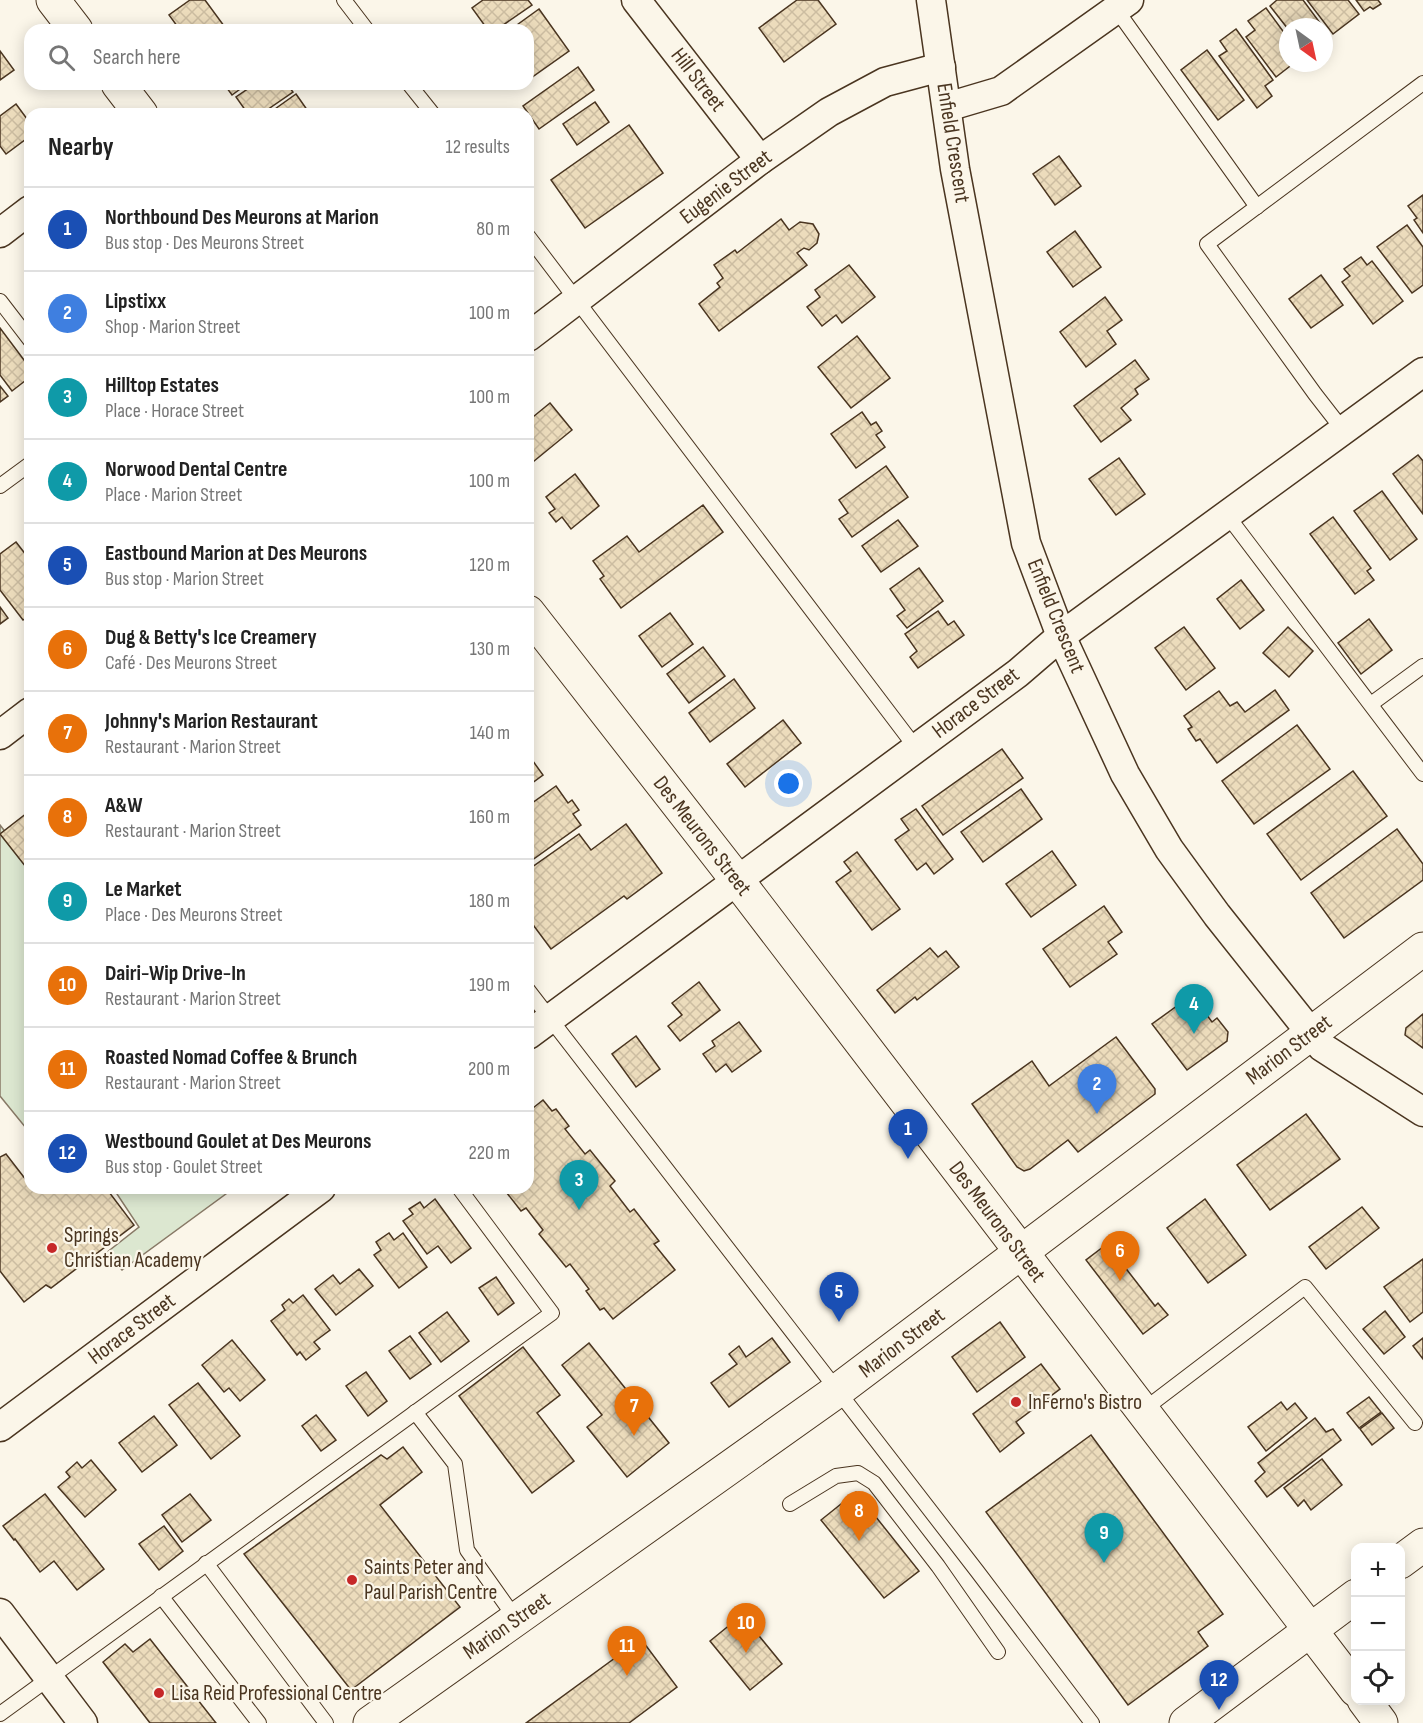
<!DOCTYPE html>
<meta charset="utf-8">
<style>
:root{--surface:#fff;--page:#f2f2f2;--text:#222;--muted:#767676;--line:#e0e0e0;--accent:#db2777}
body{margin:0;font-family:"Sofia Sans Condensed",sans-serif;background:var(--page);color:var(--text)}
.controls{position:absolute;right:18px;bottom:18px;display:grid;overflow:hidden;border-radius:12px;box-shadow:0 3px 15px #0003}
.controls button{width:54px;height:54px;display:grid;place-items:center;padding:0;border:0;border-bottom:2px solid var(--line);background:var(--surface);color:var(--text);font:30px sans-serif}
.compass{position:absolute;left:1279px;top:18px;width:54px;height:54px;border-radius:50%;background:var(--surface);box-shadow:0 3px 15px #0003;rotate:147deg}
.you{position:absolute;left:789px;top:784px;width:21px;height:21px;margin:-15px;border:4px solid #fff;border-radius:50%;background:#1a73e8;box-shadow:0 0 0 9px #1a73e833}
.badge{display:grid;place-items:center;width:39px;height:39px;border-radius:50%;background:var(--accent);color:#fff;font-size:20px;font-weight:700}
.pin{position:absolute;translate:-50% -50px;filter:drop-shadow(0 2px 3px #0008)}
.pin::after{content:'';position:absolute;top:32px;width:21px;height:18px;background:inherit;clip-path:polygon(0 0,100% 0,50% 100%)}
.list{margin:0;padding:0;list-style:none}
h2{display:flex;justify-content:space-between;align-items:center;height:78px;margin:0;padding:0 24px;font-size:26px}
h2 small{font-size:20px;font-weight:400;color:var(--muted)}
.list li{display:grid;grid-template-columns:39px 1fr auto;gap:18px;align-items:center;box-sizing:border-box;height:84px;padding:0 24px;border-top:2px solid var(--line)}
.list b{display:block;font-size:22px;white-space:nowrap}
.list p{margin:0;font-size:20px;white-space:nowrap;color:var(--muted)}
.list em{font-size:20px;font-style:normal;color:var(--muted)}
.icon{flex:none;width:33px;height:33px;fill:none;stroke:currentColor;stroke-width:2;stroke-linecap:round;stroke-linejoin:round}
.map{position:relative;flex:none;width:1423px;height:1723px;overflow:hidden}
.search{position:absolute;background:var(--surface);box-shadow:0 3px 15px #0003;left:24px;top:24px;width:510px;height:66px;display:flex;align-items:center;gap:15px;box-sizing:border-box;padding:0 21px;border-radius:18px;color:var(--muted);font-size:22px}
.panel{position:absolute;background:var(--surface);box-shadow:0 3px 15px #0003;left:24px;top:108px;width:510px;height:1086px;border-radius:18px}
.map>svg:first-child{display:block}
.green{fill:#dce7d0;stroke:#887966;stroke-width:1.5}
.building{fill:url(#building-cross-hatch);stroke:#4a3520;stroke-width:1.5}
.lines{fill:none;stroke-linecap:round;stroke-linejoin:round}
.service-casing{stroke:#4a3520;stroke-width:16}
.minor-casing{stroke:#4a3520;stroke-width:31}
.tertiary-casing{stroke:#4a3520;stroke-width:35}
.secondary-casing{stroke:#4a3520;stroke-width:35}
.service{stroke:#fbf6e9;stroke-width:14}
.minor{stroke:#fbf6e9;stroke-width:28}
.tertiary{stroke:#fbf6e9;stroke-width:33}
.secondary{stroke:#fbf6e9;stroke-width:33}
.poi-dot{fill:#c62828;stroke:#fbf6e9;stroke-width:2}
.labels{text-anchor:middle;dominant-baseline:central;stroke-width:4.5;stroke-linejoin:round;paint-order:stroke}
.street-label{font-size:22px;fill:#4a3520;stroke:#fbf6e9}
.poi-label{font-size:22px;fill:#4a3520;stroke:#fbf6e9;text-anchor:start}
</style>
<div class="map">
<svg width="1423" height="1723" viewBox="0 0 1423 1723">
<defs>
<pattern id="building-cross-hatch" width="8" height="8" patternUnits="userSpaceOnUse" patternTransform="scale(1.5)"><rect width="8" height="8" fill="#ecdcbc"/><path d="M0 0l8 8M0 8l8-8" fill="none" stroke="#ccbda1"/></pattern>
</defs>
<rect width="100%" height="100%" fill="#fbf6e9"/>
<!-- green -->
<g class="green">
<path d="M0,825l30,39v269l-30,-37z"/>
<path d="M113,1188h121l-112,82 -16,-17 33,-26z"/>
</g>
<!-- building -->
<g class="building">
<path d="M190,0h15l22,30h-47l-11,-15z"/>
<path d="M483,0h45l4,5 -36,25h-8l-16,-22z"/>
<path d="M797,0h21l18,24 -52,38 -25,-34z"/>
<path d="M1277,0h26l20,27h-35v2l-18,-23z"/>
<path d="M1307,0h41l11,14 -26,20z"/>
<path d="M1356,0h22l3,4 -8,5 -3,-2 -6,4z"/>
<path d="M1266,8l22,30v25h6l-18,14 -30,-40 9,-7 -7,-9z"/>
<path d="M539,9l30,42 -41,29v-50h-18z"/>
<path d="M1324,28l6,8 -6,4z"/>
<path d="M1236,29l37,51 -8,6 7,10 -15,12 -38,-52 8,-5 -7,-10z"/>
<path d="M1207,50l37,50 -26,20 -37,-50z"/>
<path d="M0,51l14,19 -14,10z"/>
<path d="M578,67l16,23 -55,39 -16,-23z"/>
<path d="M224,84h23l-15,11z"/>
<path d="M255,84h32l6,8 -32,22h-13l-12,-17z"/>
<path d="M296,94l14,20h-42z"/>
<path d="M595,102l14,20 -32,23 -14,-21z"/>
<path d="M16,104l14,19v13l-24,18 -6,-8v-30z"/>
<path d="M629,125l34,48 -78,55 -34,-48z"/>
<path d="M1059,156l22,30 -26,19 -22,-31z"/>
<path d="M1423,195v38l-9,-13 3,-2 -9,-12z"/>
<path d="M781,219l8,11 11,-8 13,2 6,10 -2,9 -8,7 -5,-2 -7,5 10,12 -88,66 -20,-27 21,-17 -3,-4 6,-5 -9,-13 21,-15 2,3z"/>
<path d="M1407,225l16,22v38l-11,8 -35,-46z"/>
<path d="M1075,231l26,36 -28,20 -26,-35z"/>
<path d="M1361,257l6,8 5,-4 31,40 -30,23 -31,-42 8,-6 -6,-7z"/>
<path d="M849,265l26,32 -33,26 -6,-8 -14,11 -15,-19 13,-10 -5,-7z"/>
<path d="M1321,275l22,30 -32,23 -22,-29z"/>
<path d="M1105,297l17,23 -15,11 9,13 -30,23 -26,-35z"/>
<path d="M0,328l30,40v9l-18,14 -12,-16z"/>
<path d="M857,336l33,42 -39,30 -33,-41z"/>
<path d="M1135,360l14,19 -14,10 3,5 -17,14 10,12 -30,22 -27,-36z"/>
<path d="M0,386l8,10 -8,6z"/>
<path d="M550,403l22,27 -44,36v-45z"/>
<path d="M862,412l9,13 5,-3 6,9 -6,4 9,12 -29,21 -25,-34z"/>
<path d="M1418,455l5,6v53l-30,-40z"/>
<path d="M1119,458l26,36 -29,21 -27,-36z"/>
<path d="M886,466l22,31 -56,40 -13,-18 9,-6 -9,-13z"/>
<path d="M575,474l24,32 -28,23 -9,-12 -6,5 -7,-9 6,-4 -9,-12z"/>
<path d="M1382,491l35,48 -27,21 -36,-49z"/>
<path d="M703,505l20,27 -102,76 -21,-29 4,-3 -11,-15 34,-25 12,16z"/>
<path d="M1333,517l38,51 -4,3 7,9 -19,14 -45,-60z"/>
<path d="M898,520l20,26 -37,26 -19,-26z"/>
<path d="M16,542l14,18v55l-7,5 -23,-30v-36z"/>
<path d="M919,568l24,33 -36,27 -10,-12 8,-6 -15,-21z"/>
<path d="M1241,580l23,30 -24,19 -23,-30z"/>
<path d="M0,607l8,11 -8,6z"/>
<path d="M938,611l10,14 6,-4 10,14 -46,33 -8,-11 7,-6 -12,-17z"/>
<path d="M670,613l23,31 -31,23 -23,-31z"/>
<path d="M1369,619l23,31 -31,24 -23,-31z"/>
<path d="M1184,627l31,41 -29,22 -31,-42z"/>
<path d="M1288,627l25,24 -24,26 -26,-24z"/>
<path d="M703,647l22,29 -36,27 -22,-29z"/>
<path d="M734,679l21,29 -45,34 -21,-29z"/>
<path d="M1275,690l14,20 -72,53 -17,-24 -4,2 -8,-12 4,-2 -8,-11 35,-25 11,15 7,-4 8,10z"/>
<path d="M783,720l18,23 -56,44 -18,-23z"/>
<path d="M1297,725l33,44 -76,55 -32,-43z"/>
<path d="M528,748l5,6 -3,3 13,18 -15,11z"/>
<path d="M1002,749l21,29 -80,57 -21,-29z"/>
<path d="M1353,771l34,45 -86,64 -34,-46z"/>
<path d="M556,786l12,17 4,-3 7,10 -6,4 8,11 -53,38v-57z"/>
<path d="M1021,789l21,30 -59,43 -22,-30z"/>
<path d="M916,809l37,50 -19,15 -8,-11 -9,7 -22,-30 14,-10 -8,-11z"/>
<path d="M27,813l3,3 -1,55 -29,-37z"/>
<path d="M626,824l36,49 -35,26 -3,-3 -73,53 -23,-31v-48l51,-36 12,16z"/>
<path d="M1397,829l26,35v16l-79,58 -33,-45z"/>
<path d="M1052,851l24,34 -45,32 -25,-33z"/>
<path d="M857,852l43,57 -28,21 -36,-48 15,-11 -7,-9z"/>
<path d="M1104,906l18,26 -14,10 9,12 -47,33 -27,-38z"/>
<path d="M930,948l8,9 8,-6 13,16 -42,33 -2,-3 -20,16 -18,-23z"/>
<path d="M699,982l21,28 -40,31 -12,-15 14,-11 -10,-12z"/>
<path d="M1192,995l20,27 5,-4 11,14 -1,9 -40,29 -35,-46z"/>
<path d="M1423,1014v34l-18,-13 1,-7z"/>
<path d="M739,1022l22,29 -29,21 -6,-8 -10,8 -13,-18 12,-8 -3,-5z"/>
<path d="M636,1036l24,33 -24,18 -24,-33z"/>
<path d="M1116,1037l39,52v5l-77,58 -10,-12 -38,29 -6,2 -7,-4 -45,-63 60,-43 17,25z"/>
<path d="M543,1100l9,11 4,-2 13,17 -4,3 20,25 5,-4 25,31 -5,5 20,26 4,-3 25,32 -5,3 21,26 -62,49 -9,-11 -4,2 -14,-19 3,-2 -19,-25 -4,3 -27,-33 4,-4 -17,-22 -5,3 -18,-23h25v-76z"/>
<path d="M1306,1114l34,45 -70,51 -33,-45z"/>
<path d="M6,1154l27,35 73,-1 28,37 -83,63 -5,-3 -22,17 -24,-31v-114z"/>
<path d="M435,1199l36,49 -20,15 -13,-17 -11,8 -24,-33 10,-7 -4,-5 11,-7 4,6z"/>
<path d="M1205,1199l41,56 -38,28 -41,-55z"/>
<path d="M1362,1207l17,21 -53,41 -17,-22z"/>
<path d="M389,1233l5,7 9,-7 24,34 -28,21 -25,-33 7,-5 -5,-8z"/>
<path d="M1107,1244l48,62 3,-3 10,12 -25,19 -57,-74z"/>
<path d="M1423,1259v53l-13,10 -26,-35z"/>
<path d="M359,1269l14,17 -37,29 -21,-26 18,-14 7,9z"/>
<path d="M496,1277l18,26 -16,12 -19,-27z"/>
<path d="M303,1295l27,35 -16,12 6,7 -14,11 -6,-8 -3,3 -26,-34 14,-11 -3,-5 7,-6 4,4z"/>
<path d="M1385,1311l20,26 -21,17 -21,-25z"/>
<path d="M447,1312l22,29 -28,21 -22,-29z"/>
<path d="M1000,1322l25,35 -48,35 -25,-35z"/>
<path d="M410,1336l21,28 -21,15 -21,-28z"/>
<path d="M772,1338l18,24 -61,45 -18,-24 26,-19 -8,-10 10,-8 7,11z"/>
<path d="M1423,1338v21l-10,-13z"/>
<path d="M232,1340l33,40 -25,21 -11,-13 -5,4 -22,-27z"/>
<path d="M589,1343l80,100 -42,34 -40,-50 15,-12 -40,-50z"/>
<path d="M523,1347l37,48 -23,18 37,48 -42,32 -73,-97z"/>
<path d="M1041,1364l19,25 -44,33 8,11 -24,19 -27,-38z"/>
<path d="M366,1372l21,29 -19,15 -22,-30z"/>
<path d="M198,1383l42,53 -29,23 -42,-54z"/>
<path d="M1369,1397l12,15 -22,16 -12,-15z"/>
<path d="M1281,1402l6,8 8,-7 12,15 -41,33 -18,-24z"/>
<path d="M1382,1413l12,15 -22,17 -12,-16z"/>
<path d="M316,1415l20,25 -15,11 -19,-25z"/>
<path d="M154,1416l23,29 -35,27 -23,-29z"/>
<path d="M1315,1418l11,14 7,-3 8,11 -74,57 -12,-16 10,-9 -7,-9z"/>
<path d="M1091,1435l132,179 -25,18 10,14 -80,59 -142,-193z"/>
<path d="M403,1447l19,25 -42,33 80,102 -109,83 -107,-136 137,-99 6,4z"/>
<path d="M1322,1459l20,26 -31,25 -7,-10 -6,6 -14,-18z"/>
<path d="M91,1460l25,30 -31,27 -27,-30 12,-10 -4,-5 11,-10 5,6z"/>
<path d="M856,1492l63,79 -35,27 -63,-78z"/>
<path d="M45,1494l59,75 -27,21 -23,-29 -14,11 -25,-33 -1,1 -11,-14z"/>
<path d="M190,1494l21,26 -29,22 -20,-27z"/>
<path d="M164,1526l19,25 -24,19 -20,-26z"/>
<path d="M742,1615l40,49 -32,26 -40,-49z"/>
<path d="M150,1639l66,84h-66l-47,-61 22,-18 8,8z"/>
<path d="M641,1639l36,48 -48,36h-103z"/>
</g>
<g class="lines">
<!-- service casing -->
<g class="service-casing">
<g id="service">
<path d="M344,0l23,30"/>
<path d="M1116,9l141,198"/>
<path d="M409,84l24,30"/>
<path d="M528,236l388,512"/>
<path d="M0,301l30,39"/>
<path d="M1343,430l-28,-36 -108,-150 216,-161"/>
<path d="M0,486l30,-22"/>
<path d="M1227,515l196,259"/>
<path d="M1371,704l52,-38"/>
<path d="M528,990l449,581 115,152"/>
<path d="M1142,1411l163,-124 110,136"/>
<path d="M415,1412l40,52 12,86 49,69"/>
<path d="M790,1504l46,-28 22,-3 16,10 64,83 60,86"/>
<path d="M206,1563l120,160"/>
<path d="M161,1596l98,127"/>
<path d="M0,1714l552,-401 -93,-125"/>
</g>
</g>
<!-- minor casing -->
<g class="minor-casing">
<g id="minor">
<path d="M636,0l124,160"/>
<path d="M931,0l24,169 71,374 35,93 64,138 44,75 48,66 105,132 101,65"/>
<path d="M947,107l54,-16 128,-91"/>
<path d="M0,233l30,-23"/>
<path d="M528,337l232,-177 69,-48 56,-30 56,-15"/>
<path d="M0,735l30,-23"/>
<path d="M528,1035l490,-362 43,-37 362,-264"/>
<path d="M0,1427l321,-239"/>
<path d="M0,1613l83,110"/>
</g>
</g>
<!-- tertiary casing -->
<g class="tertiary-casing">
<g id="tertiary">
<path d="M53,0l23,30"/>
<path d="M118,84l23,30"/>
<path d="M528,612l209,268 619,810"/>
<path d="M1364,1700l17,23"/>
</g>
</g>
<!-- secondary casing -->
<g class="secondary-casing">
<g id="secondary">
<path d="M1400,1562l23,-17"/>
<path d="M370,1723l467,-332 586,-442"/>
<path d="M1186,1723l170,-127"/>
</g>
</g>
<!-- service -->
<use href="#service" class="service"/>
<!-- minor -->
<use href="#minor" class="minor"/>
<!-- tertiary -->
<use href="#tertiary" class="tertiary"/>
<!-- secondary -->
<use href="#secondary" class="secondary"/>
</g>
<!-- markers -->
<g class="poi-dot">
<circle cx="52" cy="1248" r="6"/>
<circle cx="1016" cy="1402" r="6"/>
<circle cx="352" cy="1580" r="6"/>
<circle cx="159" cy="1693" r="6"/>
</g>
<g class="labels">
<!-- street labels -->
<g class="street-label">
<text transform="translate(698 80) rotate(52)">Hill Street</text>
<text transform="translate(953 143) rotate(81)">Enfield Crescent</text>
<text transform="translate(726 187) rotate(-37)">Eugenie Street</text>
<text transform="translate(1056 616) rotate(68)">Enfield Crescent</text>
<text transform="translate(976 703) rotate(-37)">Horace Street</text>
<text transform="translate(702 836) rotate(52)">Des Meurons Street</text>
<text transform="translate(1289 1050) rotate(-37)">Marion Street</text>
<text transform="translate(997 1222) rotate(53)">Des Meurons Street</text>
<text transform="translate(132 1329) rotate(-37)">Horace Street</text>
<text transform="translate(902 1343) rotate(-37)">Marion Street</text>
<text transform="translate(507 1626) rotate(-35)">Marion Street</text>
</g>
<!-- poi labels -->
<g class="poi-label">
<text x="64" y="1235">Springs<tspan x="64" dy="25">Christian Academy</tspan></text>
<text x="1028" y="1402">InFerno's Bistro</text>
<text x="364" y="1567">Saints Peter and<tspan x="364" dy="25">Paul Parish Centre</tspan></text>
<text x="171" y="1693">Lisa Reid Professional Centre</text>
</g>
</g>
</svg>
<div class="controls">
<button>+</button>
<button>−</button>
<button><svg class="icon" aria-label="locate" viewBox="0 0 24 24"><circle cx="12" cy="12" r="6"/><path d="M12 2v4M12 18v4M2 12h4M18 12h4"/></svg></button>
</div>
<svg class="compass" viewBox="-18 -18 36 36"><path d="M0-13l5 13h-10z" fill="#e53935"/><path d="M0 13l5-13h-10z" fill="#767676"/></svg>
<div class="you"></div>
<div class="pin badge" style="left:908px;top:1159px;background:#1a4fb4">1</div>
<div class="pin badge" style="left:1097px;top:1114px;background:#3f7fe0">2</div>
<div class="pin badge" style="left:579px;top:1210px;background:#0f9aa8">3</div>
<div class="pin badge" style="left:1194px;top:1034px;background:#0f9aa8">4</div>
<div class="pin badge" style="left:839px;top:1322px;background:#1a4fb4">5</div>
<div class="pin badge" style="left:1120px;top:1281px;background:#e8710a">6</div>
<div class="pin badge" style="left:634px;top:1436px;background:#e8710a">7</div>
<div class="pin badge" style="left:859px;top:1541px;background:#e8710a">8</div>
<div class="pin badge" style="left:1104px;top:1563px;background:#0f9aa8">9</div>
<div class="pin badge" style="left:746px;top:1653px;background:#e8710a">10</div>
<div class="pin badge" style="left:627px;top:1676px;background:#e8710a">11</div>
<div class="pin badge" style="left:1219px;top:1710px;background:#1a4fb4">12</div>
<div class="search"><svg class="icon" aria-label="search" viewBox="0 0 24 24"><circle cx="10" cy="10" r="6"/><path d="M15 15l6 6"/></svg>Search here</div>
<section class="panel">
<h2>Nearby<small>12 results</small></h2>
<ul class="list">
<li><span class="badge" style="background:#1a4fb4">1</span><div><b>Northbound Des Meurons at Marion</b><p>Bus stop · Des Meurons Street</p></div><em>80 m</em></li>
<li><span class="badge" style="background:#3f7fe0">2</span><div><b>Lipstixx</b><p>Shop · Marion Street</p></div><em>100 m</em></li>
<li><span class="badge" style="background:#0f9aa8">3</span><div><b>Hilltop Estates</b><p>Place · Horace Street</p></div><em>100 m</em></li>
<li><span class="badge" style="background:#0f9aa8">4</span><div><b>Norwood Dental Centre</b><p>Place · Marion Street</p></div><em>100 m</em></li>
<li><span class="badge" style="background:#1a4fb4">5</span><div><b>Eastbound Marion at Des Meurons</b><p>Bus stop · Marion Street</p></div><em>120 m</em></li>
<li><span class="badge" style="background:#e8710a">6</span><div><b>Dug &amp; Betty's Ice Creamery</b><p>Café · Des Meurons Street</p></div><em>130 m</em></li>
<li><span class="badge" style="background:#e8710a">7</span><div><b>Johnny's Marion Restaurant</b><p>Restaurant · Marion Street</p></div><em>140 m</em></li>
<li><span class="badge" style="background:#e8710a">8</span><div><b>A&amp;W</b><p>Restaurant · Marion Street</p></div><em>160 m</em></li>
<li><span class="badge" style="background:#0f9aa8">9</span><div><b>Le Market</b><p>Place · Des Meurons Street</p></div><em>180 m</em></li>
<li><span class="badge" style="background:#e8710a">10</span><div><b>Dairi-Wip Drive-In</b><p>Restaurant · Marion Street</p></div><em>190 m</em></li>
<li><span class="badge" style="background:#e8710a">11</span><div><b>Roasted Nomad Coffee &amp; Brunch</b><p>Restaurant · Marion Street</p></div><em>200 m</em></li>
<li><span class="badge" style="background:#1a4fb4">12</span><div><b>Westbound Goulet at Des Meurons</b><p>Bus stop · Goulet Street</p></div><em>220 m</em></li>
</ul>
</section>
</div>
